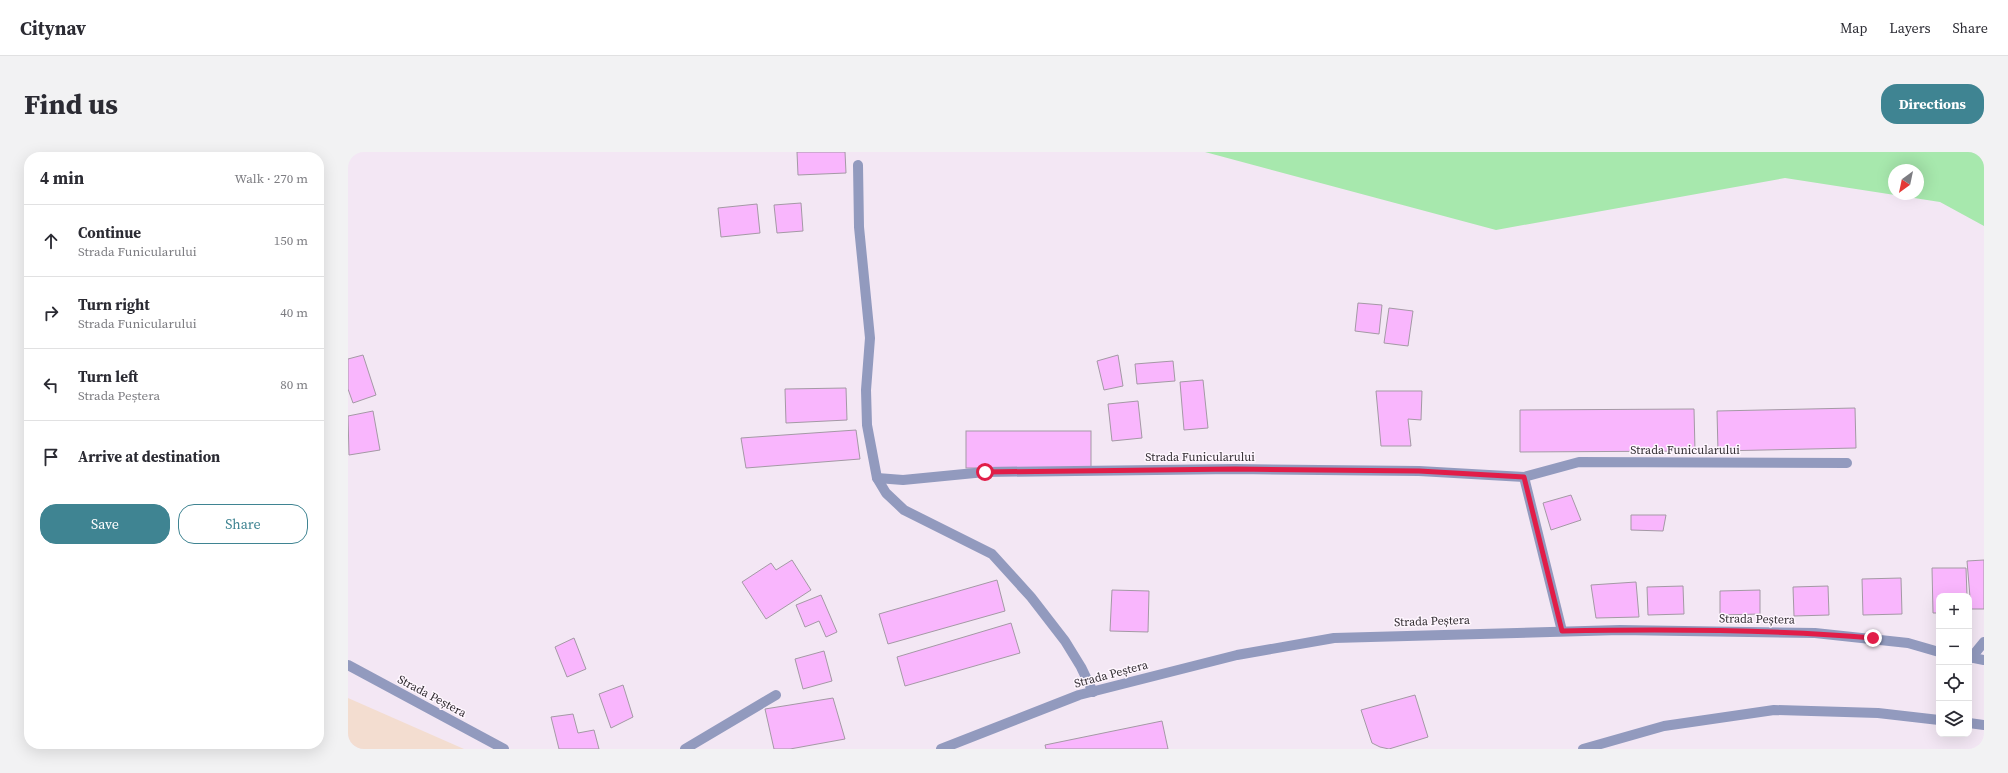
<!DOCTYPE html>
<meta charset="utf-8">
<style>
:root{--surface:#fff;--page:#f2f2f3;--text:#2b2b33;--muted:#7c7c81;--line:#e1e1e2;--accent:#3f8492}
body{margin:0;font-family:"Source Serif 4",serif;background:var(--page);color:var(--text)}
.controls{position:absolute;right:12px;bottom:12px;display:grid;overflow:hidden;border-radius:8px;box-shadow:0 4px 16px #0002}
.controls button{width:36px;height:36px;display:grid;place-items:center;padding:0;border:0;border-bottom:1px solid var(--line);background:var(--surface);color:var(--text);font:20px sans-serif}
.compass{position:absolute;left:1540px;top:12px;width:36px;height:36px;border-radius:50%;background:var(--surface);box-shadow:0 4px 16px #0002;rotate:213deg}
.stop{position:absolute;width:12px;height:12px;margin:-9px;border:3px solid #e11d48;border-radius:50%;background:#fff}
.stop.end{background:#e11d48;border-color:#fff;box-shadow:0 1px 4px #0008}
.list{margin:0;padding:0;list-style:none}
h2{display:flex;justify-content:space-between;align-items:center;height:52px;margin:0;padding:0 16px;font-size:17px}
h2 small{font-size:13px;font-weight:400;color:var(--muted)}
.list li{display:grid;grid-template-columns:26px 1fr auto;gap:12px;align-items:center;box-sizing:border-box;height:72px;padding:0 16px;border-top:1px solid var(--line)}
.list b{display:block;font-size:15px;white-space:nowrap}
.list p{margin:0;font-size:13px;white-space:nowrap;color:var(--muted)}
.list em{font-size:13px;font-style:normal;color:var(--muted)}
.actions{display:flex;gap:8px;padding:12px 16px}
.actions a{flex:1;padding:9px 0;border:1px solid var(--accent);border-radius:16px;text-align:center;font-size:14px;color:var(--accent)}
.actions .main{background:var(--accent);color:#fff}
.icon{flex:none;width:22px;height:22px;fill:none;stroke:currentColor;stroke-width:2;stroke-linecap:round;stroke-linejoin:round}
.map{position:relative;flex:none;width:1636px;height:597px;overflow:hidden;border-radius:16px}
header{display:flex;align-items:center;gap:24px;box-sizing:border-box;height:56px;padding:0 20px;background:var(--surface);border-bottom:1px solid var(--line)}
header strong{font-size:19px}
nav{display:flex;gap:22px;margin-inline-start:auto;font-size:14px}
.intro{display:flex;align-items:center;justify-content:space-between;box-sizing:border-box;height:96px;padding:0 24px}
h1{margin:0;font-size:28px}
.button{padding:10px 18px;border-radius:16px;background:var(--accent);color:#fff;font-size:14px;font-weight:700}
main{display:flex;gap:24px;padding:0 24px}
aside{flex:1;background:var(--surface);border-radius:16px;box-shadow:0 4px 16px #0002}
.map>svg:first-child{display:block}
.industrial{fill:#f3ddd0}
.green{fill:#a7e8ad;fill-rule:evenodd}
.building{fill:#f9b6fd;stroke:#a499a5}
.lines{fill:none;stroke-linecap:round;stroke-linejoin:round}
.street{stroke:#929abe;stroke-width:10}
.route{stroke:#e11d48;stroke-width:5}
.labels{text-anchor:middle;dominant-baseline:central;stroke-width:3;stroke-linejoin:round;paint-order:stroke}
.street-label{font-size:12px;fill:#322d32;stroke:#fef6fe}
</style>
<header>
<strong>Citynav</strong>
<nav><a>Map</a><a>Layers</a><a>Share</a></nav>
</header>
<div class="intro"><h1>Find us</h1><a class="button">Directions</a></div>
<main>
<aside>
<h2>4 min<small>Walk · 270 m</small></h2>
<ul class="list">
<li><svg class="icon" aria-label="ahead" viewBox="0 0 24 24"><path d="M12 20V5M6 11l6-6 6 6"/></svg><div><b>Continue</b><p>Strada Funicularului</p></div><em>150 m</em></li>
<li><svg class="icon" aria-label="right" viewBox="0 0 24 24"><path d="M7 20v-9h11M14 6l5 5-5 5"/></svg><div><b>Turn right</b><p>Strada Funicularului</p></div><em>40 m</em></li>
<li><svg class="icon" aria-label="left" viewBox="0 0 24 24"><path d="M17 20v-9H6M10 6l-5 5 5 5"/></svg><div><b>Turn left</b><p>Strada Peștera</p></div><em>80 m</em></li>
<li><svg class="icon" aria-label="arrive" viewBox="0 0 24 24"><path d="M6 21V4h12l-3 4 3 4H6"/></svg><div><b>Arrive at destination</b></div></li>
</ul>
<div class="actions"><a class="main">Save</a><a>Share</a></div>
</aside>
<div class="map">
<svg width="1636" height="597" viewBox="0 0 1636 597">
<rect width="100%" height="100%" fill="#f3e7f4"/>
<!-- industrial -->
<path class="industrial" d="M0,546l116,51h-116z"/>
<!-- green -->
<path class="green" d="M857,0h779v74l-44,-24 -155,-24 -289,52zM1546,18h24v24h-24z"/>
<!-- building -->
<g class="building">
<path d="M449,0h48l1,21 -48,2z"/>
<path d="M453,51l2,28 -26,2 -3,-28z"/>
<path d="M409,52l3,29 -39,4 -3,-29z"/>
<path d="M1010,151l24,2 -3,29 -24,-3z"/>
<path d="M1041,156l24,3 -5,35 -24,-3z"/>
<path d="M15,203l13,40 -23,8 -5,-14v-30z"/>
<path d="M770,203l5,31 -19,4 -7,-29z"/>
<path d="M825,209l2,20 -38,3 -2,-20z"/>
<path d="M855,228l5,48 -24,2 -4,-48z"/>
<path d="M498,236l1,32 -61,3 -1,-34z"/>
<path d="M1028,239h46l-1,29 -13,-1 3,27h-30z"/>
<path d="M790,249l4,37 -30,3 -4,-37z"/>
<path d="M1507,256l1,40 -138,3 -1,-40z"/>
<path d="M1346,257l1,42 -175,1v-42z"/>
<path d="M25,259l7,39 -31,5 -1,-39z"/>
<path d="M508,278l4,29 -114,9 -5,-30z"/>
<rect x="618" y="279" width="125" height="37"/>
<path d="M1223,343l10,25 -30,10 -8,-27z"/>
<path d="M1283,363h35l-3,16 -32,-1z"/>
<path d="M444,408l19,30 -45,29 -24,-37 29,-19 5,7z"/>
<path d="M1636,408v49h-13l-4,-48z"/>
<path d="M1584,416h34l1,28h-28v17h-6z"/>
<path d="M1553,426l1,36 -39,1 -1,-36z"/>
<path d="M649,428l8,31 -117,33 -9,-30z"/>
<path d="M1288,430l3,35 -43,1 -5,-33z"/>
<path d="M1335,434l1,28 -36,1 -1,-28z"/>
<path d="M1480,434l1,29 -35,1 -1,-29z"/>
<path d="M764,438l37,1 -1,41 -38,-1z"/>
<path d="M1412,438v24l-40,1v-24z"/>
<path d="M473,443l16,37 -11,5 -7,-16 -14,6 -9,-22z"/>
<path d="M663,471l9,30 -115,33 -8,-29z"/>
<path d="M226,486l12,31 -19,8 -12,-30z"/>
<path d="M476,499l8,30 -29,8 -8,-30z"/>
<path d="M275,533l10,32 -22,11 -12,-34z"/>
<path d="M1067,543l13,42 -39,12 -9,-2 -8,-4 -11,-33z"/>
<path d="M485,546l12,41 -55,10h-16l-9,-40z"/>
<path d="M225,562l5,19 16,-3 5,19h-40l-8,-32z"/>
<path d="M814,569l6,28h-122l-1,-4z"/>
</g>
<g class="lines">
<!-- street -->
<g class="street">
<path d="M510,13l1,62 11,111 -4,52 1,35 10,53 9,15 18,17 88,44 39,43 34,44 16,26 12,25"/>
<path d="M1176,325l38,154"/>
<path d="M529,326l26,2 82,-8 250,-3 184,2 105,6 55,-15 268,1"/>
<path d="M1621,505l15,3"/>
<path d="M1623,506l13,-16"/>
<path d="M0,513l156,84"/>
<path d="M1621,571l15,2"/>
<path d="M337,597l91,-54"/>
<path d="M593,597l138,-54 158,-40 97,-17 286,-8 195,3 93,10 31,9"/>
<path d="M1235,597l81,-23 110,-16 104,3 61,7"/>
</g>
</g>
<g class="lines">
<!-- route -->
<path class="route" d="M637,320l250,-3 184,2 105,6 38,154c103,-2 208,-2 311,7"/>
</g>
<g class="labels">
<!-- street labels -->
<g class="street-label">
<text x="1337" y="298">Strada Funicularului</text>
<text x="852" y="305">Strada Funicularului</text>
<text transform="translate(1409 467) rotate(1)">Strada Peștera</text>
<text transform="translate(1084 469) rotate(-2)">Strada Peștera</text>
<text transform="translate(763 522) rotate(-15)">Strada Peștera</text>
<text transform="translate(84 544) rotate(28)">Strada Peștera</text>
</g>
</g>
</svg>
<div class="controls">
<button>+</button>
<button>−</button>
<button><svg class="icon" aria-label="locate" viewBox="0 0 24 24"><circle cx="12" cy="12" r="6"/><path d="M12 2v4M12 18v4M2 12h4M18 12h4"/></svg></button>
<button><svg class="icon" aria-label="layers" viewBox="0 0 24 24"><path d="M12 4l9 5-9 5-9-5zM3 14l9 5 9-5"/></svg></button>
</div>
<svg class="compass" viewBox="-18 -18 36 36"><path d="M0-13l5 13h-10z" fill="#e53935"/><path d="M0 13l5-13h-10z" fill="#7c7c81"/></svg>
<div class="stop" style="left:637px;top:320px"></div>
<div class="stop end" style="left:1525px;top:486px"></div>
</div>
</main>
